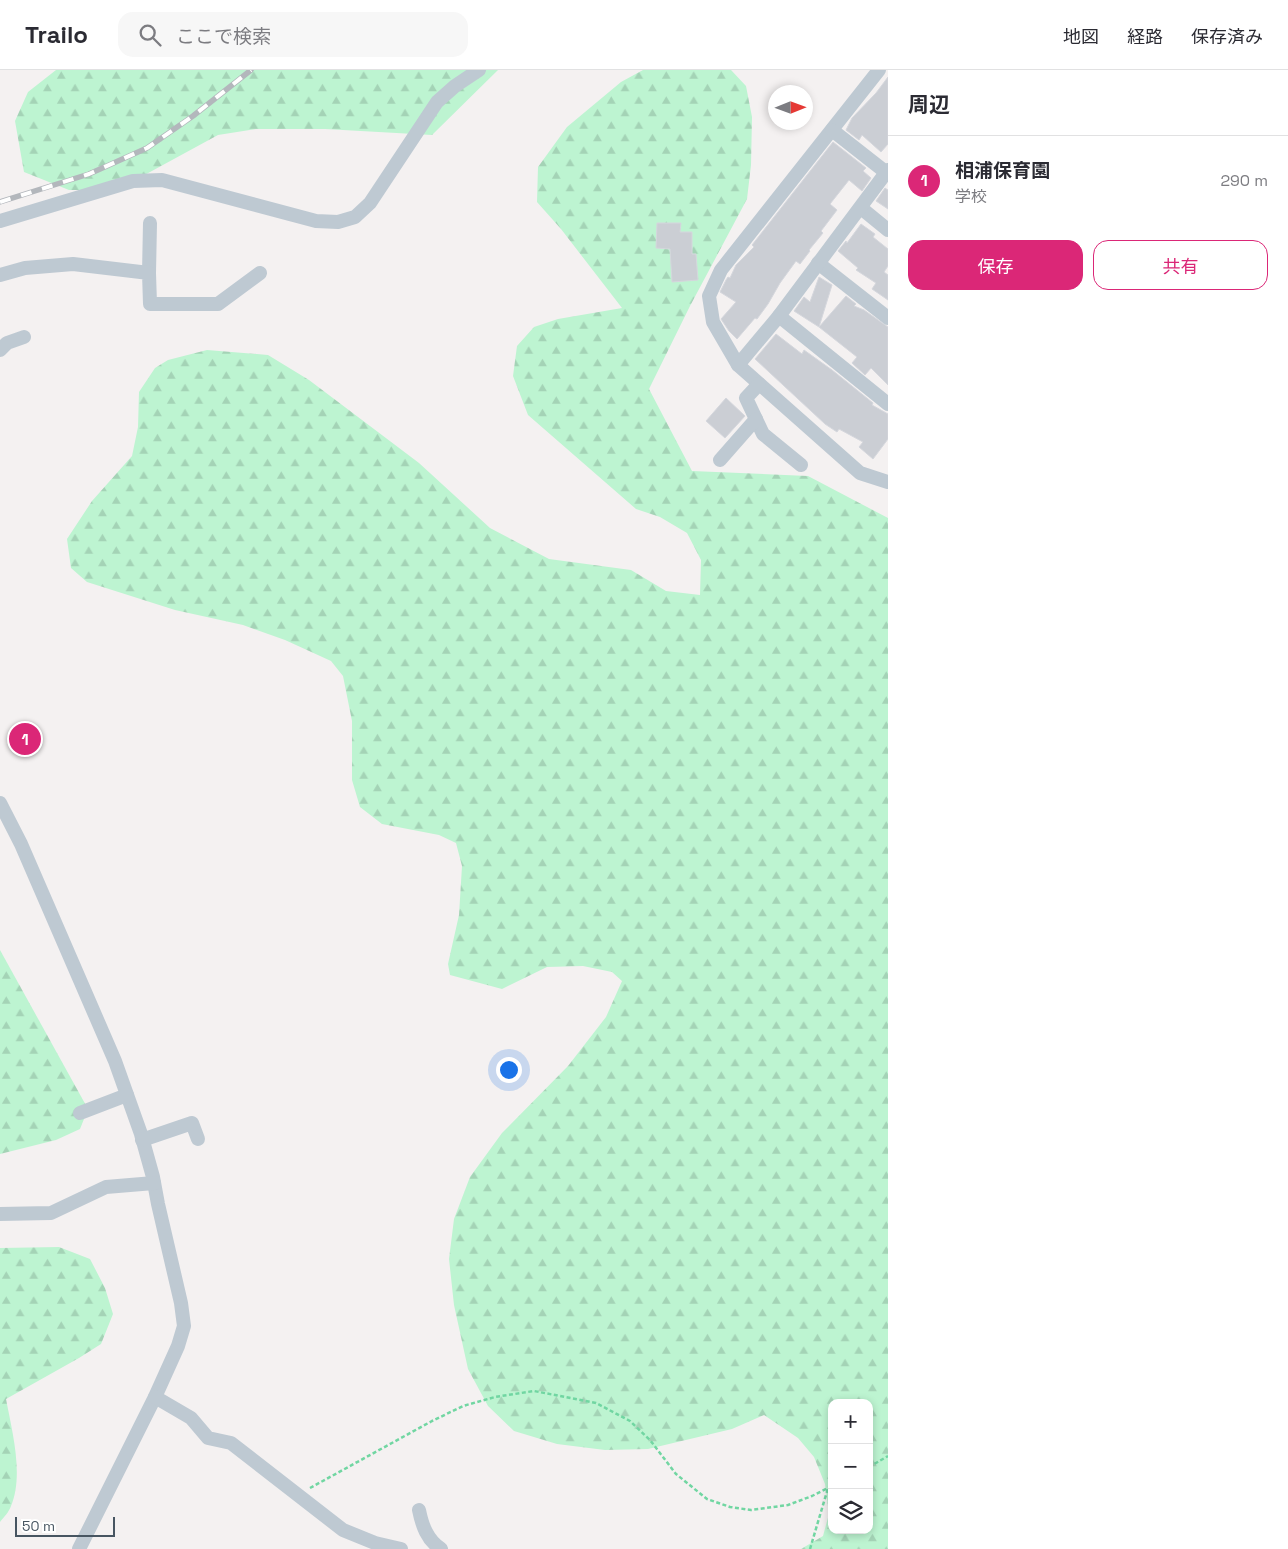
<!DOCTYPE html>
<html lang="ja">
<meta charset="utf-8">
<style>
:root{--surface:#fff;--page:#f7f7f7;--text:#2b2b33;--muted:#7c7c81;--line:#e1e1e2;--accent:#db2777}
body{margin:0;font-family:"Space Grotesk","Noto Sans JP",sans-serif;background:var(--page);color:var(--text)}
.controls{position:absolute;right:15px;bottom:15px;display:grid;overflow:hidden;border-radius:10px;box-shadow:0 2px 8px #0003}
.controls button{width:45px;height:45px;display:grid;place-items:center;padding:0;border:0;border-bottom:1px solid var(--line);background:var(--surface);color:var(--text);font:25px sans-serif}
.compass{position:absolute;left:768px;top:15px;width:45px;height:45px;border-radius:50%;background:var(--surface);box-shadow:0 2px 8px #0003;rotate:89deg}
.scale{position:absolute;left:15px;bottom:12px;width:100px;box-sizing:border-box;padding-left:5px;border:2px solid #475561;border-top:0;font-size:14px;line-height:18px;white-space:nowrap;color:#475561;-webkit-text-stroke:4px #fff;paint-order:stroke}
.you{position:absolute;left:508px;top:999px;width:18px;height:18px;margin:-12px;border:4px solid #fff;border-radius:50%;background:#1a73e8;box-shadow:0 0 0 8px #1a73e833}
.badge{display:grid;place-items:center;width:32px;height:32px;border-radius:50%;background:var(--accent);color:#fff;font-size:16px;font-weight:700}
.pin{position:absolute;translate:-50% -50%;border:2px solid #fff;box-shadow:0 1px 5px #0006}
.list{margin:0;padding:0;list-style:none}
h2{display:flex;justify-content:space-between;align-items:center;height:65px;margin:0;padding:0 20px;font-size:21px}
h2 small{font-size:16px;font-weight:400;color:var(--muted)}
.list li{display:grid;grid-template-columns:32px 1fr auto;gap:15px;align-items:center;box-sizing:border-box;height:90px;padding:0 20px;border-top:1px solid var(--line)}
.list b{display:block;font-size:19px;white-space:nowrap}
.list p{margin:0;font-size:16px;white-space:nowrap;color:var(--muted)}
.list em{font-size:16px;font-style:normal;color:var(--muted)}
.actions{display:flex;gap:10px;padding:15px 20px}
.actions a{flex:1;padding:11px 0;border:1px solid var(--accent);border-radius:15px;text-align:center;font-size:18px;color:var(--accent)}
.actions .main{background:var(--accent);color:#fff}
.icon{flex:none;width:28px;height:28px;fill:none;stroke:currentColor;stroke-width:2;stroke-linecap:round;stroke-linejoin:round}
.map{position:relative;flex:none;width:888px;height:1479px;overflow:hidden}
header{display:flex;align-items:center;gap:30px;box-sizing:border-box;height:70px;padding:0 25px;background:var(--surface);border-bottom:1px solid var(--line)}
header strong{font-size:24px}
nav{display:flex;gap:28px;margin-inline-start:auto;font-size:18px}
.search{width:350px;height:45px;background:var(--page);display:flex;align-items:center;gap:12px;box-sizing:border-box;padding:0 18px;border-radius:15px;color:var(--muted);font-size:19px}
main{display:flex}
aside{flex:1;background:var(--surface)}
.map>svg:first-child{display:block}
.forest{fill:url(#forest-firs);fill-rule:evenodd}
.building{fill:#cbced4;stroke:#d5d7dd}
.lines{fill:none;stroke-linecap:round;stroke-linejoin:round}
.path{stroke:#71d6a2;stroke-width:2.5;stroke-dasharray:4 2.5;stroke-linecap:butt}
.minor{stroke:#bec9d2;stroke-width:14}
.rail-casing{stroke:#b3b7bc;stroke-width:5.5}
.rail{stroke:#fff;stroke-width:4;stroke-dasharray:11;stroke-linecap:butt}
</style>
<header>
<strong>Trailo</strong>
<div class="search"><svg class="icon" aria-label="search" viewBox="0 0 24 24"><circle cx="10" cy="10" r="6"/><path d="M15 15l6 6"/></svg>ここで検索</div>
<nav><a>地図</a><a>経路</a><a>保存済み</a></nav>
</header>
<main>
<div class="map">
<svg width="888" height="1479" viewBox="0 0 888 1479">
<defs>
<pattern id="forest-firs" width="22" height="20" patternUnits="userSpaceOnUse" patternTransform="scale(1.25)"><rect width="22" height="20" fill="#bdf4d1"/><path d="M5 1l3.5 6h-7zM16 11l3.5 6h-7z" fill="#a4d3b6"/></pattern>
</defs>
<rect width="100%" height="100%" fill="#f4f1f1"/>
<!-- forest -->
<g class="forest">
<path d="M56,0h442l-66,65 -107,-6h-69l-38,6 -101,55h-48l-45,-18 -9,-51 13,-29z"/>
<path d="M643,0h88l15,16 6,31 -1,48 -4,34 -57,107 -41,83 43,82 116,5 80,42v1031h-87l22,-13 6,-22 -4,-30 -11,-27 -16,-19 -34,-23 -32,14 -84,20 -43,1 -48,-6 -43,-13 -26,-25 -20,-37 -14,-64 -5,-46 5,-40 16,-42 32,-44 66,-67 38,-49 16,-36 -10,-9 -29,-6 -36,1 -45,22 -52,-14 -2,-11 11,-49 3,-49 -6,-23 -17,-8 -57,-11 -22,-17 -8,-27v-59l-9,-45 -12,-15 -46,-21 -42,-15 -68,-15 -88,-28 -16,-14 -4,-29 25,-38 40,-45 6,-29 1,-35 16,-24 13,-8 39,-10 61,5 41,25 110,83 71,65 59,31 82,11 35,21 34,4 1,-35 -14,-27 -27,-16 -24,-8 -108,-94 -15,-39 4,-30 17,-19 24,-8 64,-11 -61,-79 -24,-27 1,-35 29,-40 54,-45zM832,1333h37v127h-37z"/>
<path d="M0,880l88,159 -8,20 -24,11 -56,14z"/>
<path d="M59,1177l31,12 15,29 8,26 -12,30 -22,14 -73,41c6,32 18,76 5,107 -2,6 -7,11 -11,16v-274z"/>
</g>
<!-- building -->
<g class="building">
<path d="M888,7v67l-7,8 -19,-17 -3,5 -13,-10 6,-12 24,-25z"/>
<path d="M833,72l33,26 -3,3 8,7 -9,13 -13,-11 -19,24 7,6 -16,21 2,2 -14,17 1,1 -10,13 -4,-3 -16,22 -12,21 -11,15 -2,-1 -18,21 -8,-8 -8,-12 15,-17 -16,-10 6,-12 2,-3 2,1 6,-13 18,-18 -2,-2z"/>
<path d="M885,118l3,2v19l-12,-8z"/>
<path d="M657,153h24l-1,9h12v22h4l2,26 -26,2 -2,-33 -14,-1z"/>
<path d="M861,154l14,10 -2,3 15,12v17l-4,6 4,3v25l-16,-11 4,-6 -20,-13 2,-2 -20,-17 8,-10 1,2z"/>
<path d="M819,207l13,8 -13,42 -25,-16 10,-14 6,5z"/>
<path d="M846,226l10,8 -2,2 10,4 24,17v58l-17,-17 -6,7 -13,-12 5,-6 -38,-30z"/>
<path d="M776,264l26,20 2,-4 28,20 41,33 -1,2 16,9v25l-15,20 -14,-12 4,-5 -24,-13 -2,3 -12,-8 -70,-65z"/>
<path d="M726,328l19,18 -20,22 -19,-17z"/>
</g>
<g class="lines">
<!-- path -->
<g class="path">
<path d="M869,1397l19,-11"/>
<path d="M310,1418l122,-67 31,-15 32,-9 39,-6 62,12 34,18 20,19 26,34 31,25 23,8 21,3 37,-5 24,-9 20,-10"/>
<path d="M810,1479l18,-61"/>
</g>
<!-- minor -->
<g class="minor">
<path d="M879,0l-158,200 -12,26 4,26 25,43 122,108 28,9"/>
<path d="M832,60l56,44"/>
<path d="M861,138l27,22"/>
<path d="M0,151l133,-40 29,-1 154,41 22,1 17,-5 15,-14 67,-101 18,-16 24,-16"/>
<path d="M818,193l70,55"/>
<path d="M149,203l1,-50"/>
<path d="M0,205l25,-7 48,-4 76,9 1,31h68l42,-31"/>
<path d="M779,246l109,88"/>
<path d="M0,280l7,-7 17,-6"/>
<path d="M738,295l41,-49 109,-146"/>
<path d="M759,314l-13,14 17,36 38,31"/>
<path d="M720,390l36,-41"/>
<path d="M0,733l21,41 94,217 26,73 12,43 5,27 23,99 3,23 -6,20 -23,51 -76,152"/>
<path d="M80,1043l47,-18"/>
<path d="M142,1070l50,-17 6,16"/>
<path d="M0,1144l51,-1 55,-26 48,-4"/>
<path d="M155,1327l36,21 17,20 23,5 112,87 32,13 26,6"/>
<path d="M419,1440c3,15 8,30 22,39"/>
</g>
<!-- rail casing -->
<g class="rail-casing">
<path id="rail" d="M0,132l89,-28 58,-26 46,-32 58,-46"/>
</g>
<!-- rail -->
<use href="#rail" class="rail"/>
</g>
</svg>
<div class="controls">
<button>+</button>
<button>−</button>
<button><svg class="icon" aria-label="layers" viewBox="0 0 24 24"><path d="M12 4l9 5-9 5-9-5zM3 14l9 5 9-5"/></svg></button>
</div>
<svg class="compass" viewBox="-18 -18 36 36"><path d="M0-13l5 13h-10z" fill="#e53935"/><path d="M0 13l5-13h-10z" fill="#7c7c81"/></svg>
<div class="scale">50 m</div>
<div class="you"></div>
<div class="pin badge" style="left:25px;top:669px">1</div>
</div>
<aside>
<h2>周辺<small></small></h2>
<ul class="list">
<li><span class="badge">1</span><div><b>相浦保育園</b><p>学校</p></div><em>290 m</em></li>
</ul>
<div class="actions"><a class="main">保存</a><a>共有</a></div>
</aside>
</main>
